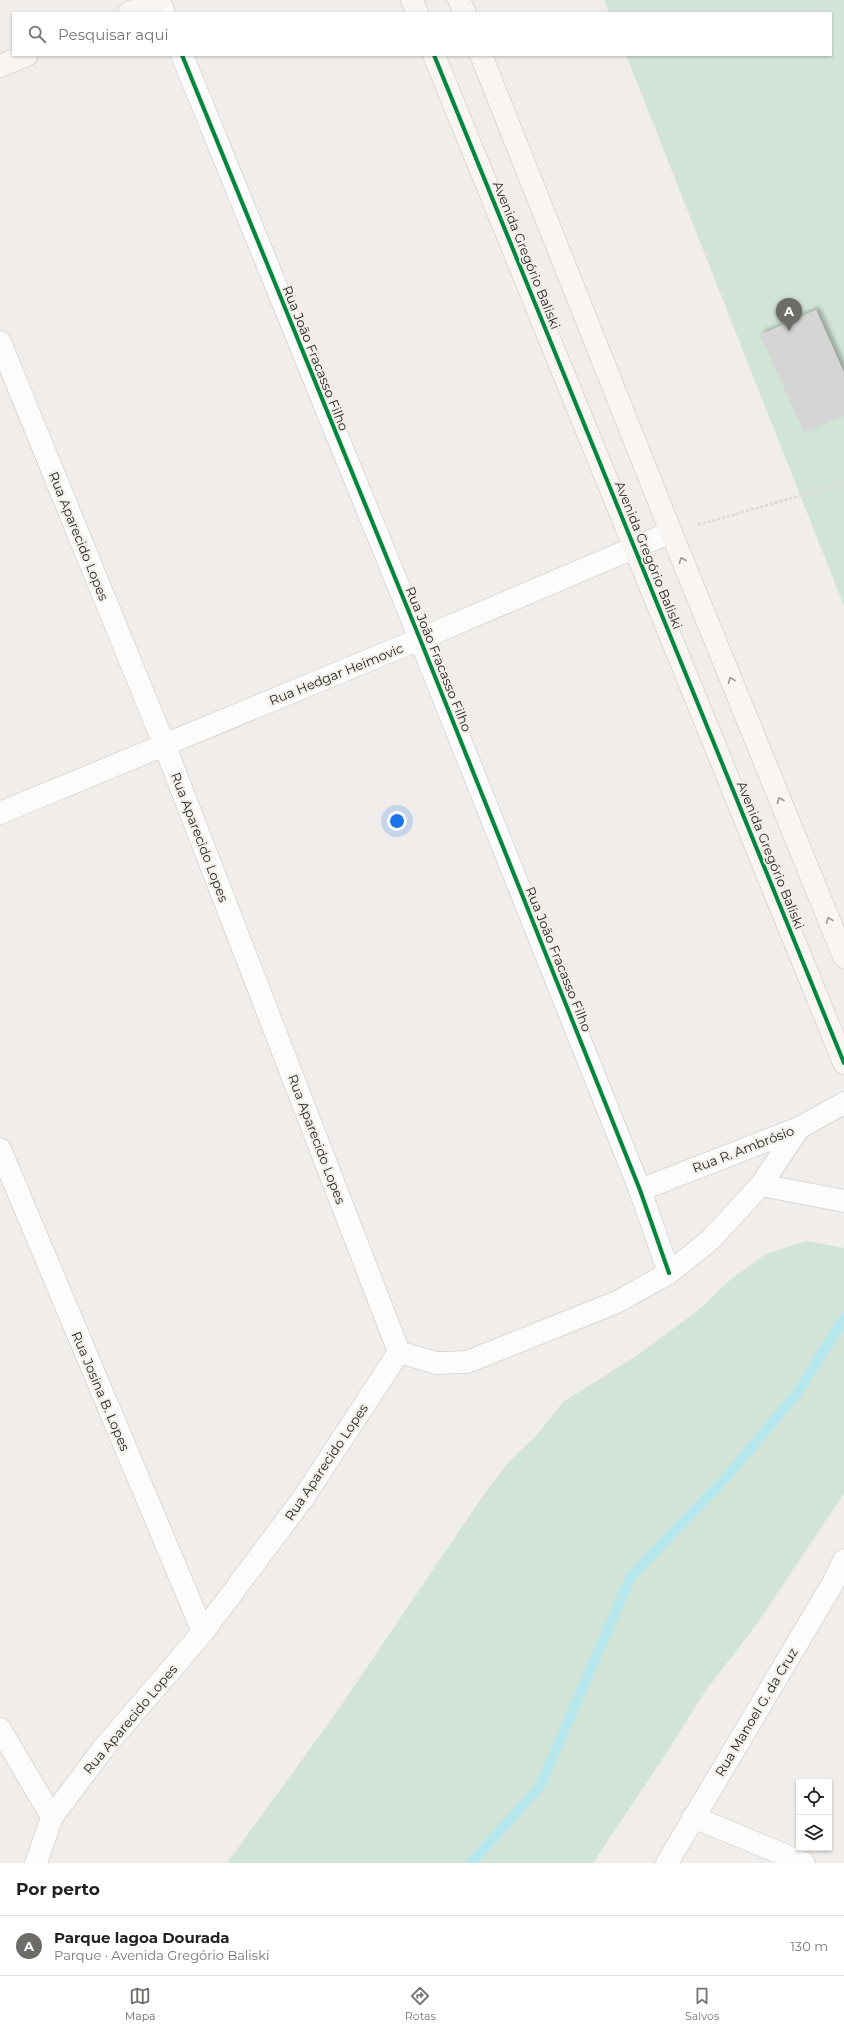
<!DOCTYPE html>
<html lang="pt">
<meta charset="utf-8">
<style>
:root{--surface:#fff;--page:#f2f2f2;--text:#222;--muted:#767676;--line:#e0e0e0;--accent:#6d6c69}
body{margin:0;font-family:Montserrat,sans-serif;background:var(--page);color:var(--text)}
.controls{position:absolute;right:12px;bottom:12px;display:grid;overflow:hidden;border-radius:0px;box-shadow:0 1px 3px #0004}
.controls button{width:36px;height:36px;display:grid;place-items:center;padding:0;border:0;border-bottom:1px solid var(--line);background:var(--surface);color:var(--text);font:20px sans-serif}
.you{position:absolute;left:397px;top:821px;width:14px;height:14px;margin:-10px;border:3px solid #fff;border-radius:50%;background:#1a73e8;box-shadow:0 0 0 6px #1a73e833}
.badge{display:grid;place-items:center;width:26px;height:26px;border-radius:50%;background:var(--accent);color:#fff;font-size:13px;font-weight:700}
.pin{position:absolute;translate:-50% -33px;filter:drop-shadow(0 1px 2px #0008)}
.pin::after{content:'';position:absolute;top:21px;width:14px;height:12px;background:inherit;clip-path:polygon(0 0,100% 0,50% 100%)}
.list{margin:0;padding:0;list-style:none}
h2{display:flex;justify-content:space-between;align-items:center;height:52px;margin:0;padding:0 16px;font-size:17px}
h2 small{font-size:13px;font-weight:400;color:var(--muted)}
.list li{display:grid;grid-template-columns:26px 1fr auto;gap:12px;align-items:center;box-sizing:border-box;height:60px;padding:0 16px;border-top:1px solid var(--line)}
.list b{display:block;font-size:15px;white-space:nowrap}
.list p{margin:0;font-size:13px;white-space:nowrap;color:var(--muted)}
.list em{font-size:13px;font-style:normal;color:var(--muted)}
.icon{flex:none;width:22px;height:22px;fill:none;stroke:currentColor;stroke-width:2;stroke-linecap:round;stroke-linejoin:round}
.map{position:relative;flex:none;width:844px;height:1863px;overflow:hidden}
.search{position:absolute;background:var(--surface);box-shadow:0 1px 3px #0004;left:12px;right:12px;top:12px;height:44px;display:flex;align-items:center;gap:10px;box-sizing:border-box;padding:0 14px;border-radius:0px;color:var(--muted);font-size:15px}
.sheet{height:112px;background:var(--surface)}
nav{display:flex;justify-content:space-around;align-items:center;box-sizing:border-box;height:56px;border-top:1px solid var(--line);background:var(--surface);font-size:11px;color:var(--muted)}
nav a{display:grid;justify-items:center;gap:2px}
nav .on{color:var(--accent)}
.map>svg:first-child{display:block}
.green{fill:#d2e4d8}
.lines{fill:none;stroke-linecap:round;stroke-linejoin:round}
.stream{stroke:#b5e7ec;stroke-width:10}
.building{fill:#d6d5d5;filter:url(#shadow)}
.street-casing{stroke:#c5c3c1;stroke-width:23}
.secondary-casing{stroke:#c5c3c1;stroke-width:23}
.path{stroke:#dad9d9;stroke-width:2.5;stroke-dasharray:3 2;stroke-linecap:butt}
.street{stroke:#fdfcfc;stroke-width:22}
.secondary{stroke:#f8f5f3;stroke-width:22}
.cycleway-casing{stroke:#f2eee8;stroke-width:6}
.cycleway{stroke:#00873e;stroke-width:4}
.oneway{stroke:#9a9896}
.labels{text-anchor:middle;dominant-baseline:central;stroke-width:4;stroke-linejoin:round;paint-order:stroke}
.street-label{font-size:13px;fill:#272624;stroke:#f2eee8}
</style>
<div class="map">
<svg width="844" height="1863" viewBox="0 0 844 1863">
<defs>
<filter id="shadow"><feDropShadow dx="3.5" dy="-3.5" stdDeviation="2" flood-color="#0004"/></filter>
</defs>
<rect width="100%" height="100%" fill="#f0edea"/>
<!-- green -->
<g class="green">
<path d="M604,0h240v606l-218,-551h205v-42h-222z"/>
<path d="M807,1241l37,7v245l-88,132 -52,68 -42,67 -69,103h-366l109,-150 144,-213 27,-36 29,-28 27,-34 73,-46 33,-24 33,-25 29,-28 35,-25z"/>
</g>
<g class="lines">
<!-- stream -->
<path class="stream" d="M471,1863l69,-77 91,-210 92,-95 75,-89 46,-74"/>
</g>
<!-- building -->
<path class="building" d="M816,310l28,63v41l-40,18 -44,-97z"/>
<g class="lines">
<!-- street casing -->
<g class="street-casing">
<g id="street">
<path d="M159,0l5,13"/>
<path d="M182,55l238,584 220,551 29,83"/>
<path d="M0,342l164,402 235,608"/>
<path d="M0,813l420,-174 251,-107"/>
<path d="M0,1149l203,483"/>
<path d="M761,1185l83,16"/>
<path d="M640,1190l159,-62 45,-25"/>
<path d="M399,1352l37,11 31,-1 150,-60 52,-29 41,-33 51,-55 38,-57"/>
<path d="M0,1729l52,88"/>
<path d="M693,1817l111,46"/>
<path d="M36,1863l16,-46 50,-67 101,-118 101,-135 95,-145"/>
<path d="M667,1863l166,-280 11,-23"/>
</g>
</g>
<!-- secondary casing -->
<g class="secondary-casing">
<g id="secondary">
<path d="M412,0l5,13"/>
<path d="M459,0l6,13"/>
<path d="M129,13l31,-13"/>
<path d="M434,55l410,1008"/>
<path d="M481,55l190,477 173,425"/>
<path d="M0,66l27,-11"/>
</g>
</g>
<!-- path -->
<path class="path" d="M698,525l146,-42"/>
<!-- street -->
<use href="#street" class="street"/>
<!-- secondary -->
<use href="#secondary" class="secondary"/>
<!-- cycleway casing -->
<g class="cycleway-casing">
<g id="cycleway">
<path d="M182,55l238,584 220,551 29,83"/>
<path d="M434,55l410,1008"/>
</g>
</g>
<!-- cycleway -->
<use href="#cycleway" class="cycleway"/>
</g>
<!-- one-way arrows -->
<defs><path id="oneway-chevron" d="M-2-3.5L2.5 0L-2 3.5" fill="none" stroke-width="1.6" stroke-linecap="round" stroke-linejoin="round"/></defs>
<g class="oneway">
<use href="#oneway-chevron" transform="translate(682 560) rotate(-112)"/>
<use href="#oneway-chevron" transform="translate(731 680) rotate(-112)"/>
<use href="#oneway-chevron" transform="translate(780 800) rotate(-112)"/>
<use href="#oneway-chevron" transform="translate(829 920) rotate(-112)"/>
</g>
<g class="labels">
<!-- street labels -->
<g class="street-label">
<text transform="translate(527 255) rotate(68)">Avenida Gregório Baliski</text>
<text transform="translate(316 358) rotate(68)">Rua João Fracasso Filho</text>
<text transform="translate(79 536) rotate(68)">Rua Aparecido Lopes</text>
<text transform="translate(649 555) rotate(68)">Avenida Gregório Baliski</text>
<text transform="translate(439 659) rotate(68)">Rua João Fracasso Filho</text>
<text transform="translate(336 674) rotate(-22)">Rua Hedgar Heimovic</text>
<text transform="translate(200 837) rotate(69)">Rua Aparecido Lopes</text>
<text transform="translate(771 855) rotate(68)">Avenida Gregório Baliski</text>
<text transform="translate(559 959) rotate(68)">Rua João Fracasso Filho</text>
<text transform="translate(317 1139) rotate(69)">Rua Aparecido Lopes</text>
<text transform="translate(743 1149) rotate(-21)">Rua R. Ambrósio</text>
<text transform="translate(101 1391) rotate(67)">Rua Josina B. Lopes</text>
<text transform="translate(326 1462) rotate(-56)">Rua Aparecido Lopes</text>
<text transform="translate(756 1712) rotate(-59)">Rua Manoel G. da Cruz</text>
<text transform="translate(130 1719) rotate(-50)">Rua Aparecido Lopes</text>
</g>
</g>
</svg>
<div class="controls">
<button><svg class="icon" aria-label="locate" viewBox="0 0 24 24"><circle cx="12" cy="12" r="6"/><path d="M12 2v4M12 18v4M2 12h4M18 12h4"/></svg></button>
<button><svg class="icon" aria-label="layers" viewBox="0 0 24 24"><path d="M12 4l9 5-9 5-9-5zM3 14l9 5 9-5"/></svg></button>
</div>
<div class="you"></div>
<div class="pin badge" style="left:789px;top:331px">A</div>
<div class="search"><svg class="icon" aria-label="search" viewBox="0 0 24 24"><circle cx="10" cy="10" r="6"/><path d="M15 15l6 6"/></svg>Pesquisar aqui</div>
</div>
<section class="sheet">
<h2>Por perto<small></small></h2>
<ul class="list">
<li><span class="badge">A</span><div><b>Parque lagoa Dourada</b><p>Parque · Avenida Gregório Baliski</p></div><em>130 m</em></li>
</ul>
</section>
<nav>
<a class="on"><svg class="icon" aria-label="map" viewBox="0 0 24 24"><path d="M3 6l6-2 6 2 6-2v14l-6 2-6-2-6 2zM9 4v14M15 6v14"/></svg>Mapa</a>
<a><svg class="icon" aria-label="directions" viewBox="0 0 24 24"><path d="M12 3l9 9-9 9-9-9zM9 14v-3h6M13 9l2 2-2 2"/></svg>Rotas</a>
<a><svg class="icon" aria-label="saved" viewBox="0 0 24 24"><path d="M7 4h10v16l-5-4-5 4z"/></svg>Salvos</a>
</nav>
